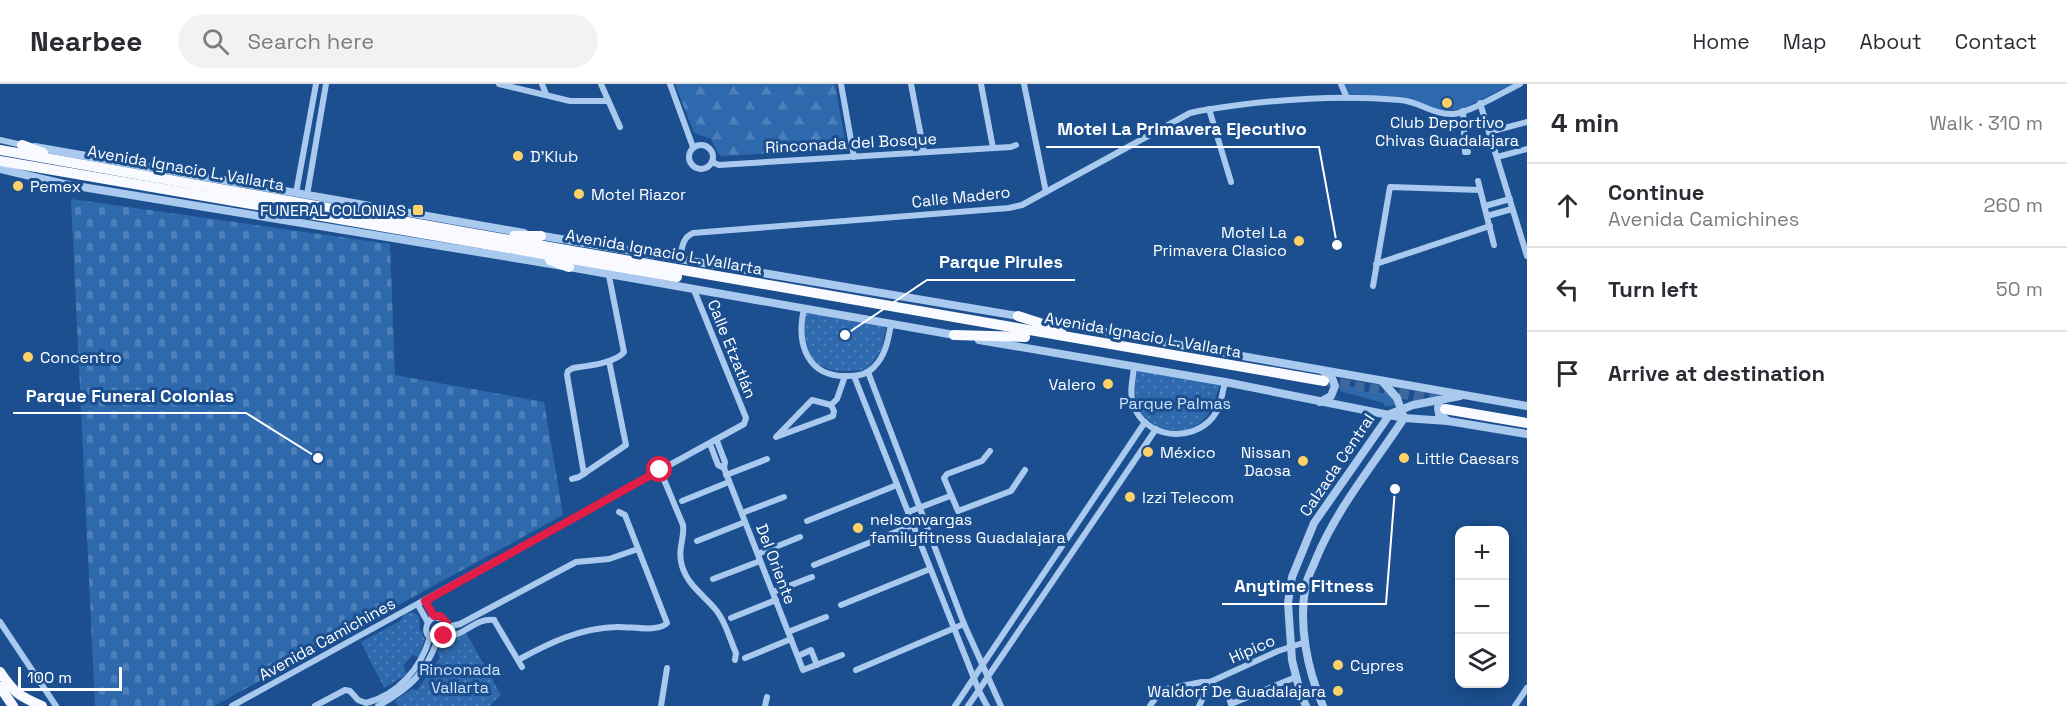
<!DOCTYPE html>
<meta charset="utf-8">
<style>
:root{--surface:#fff;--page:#f2f2f3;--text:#2b2b33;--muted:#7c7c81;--line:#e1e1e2}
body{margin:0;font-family:"Space Grotesk",sans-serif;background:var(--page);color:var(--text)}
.controls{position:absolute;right:18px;bottom:18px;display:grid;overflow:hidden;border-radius:12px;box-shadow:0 3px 15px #0003}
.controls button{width:54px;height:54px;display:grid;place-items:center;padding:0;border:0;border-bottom:2px solid var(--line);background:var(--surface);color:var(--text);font:30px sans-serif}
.scale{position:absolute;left:18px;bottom:15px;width:104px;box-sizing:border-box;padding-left:6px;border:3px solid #fff;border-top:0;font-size:16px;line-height:21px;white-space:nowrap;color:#fff;-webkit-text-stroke:4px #1b4f8f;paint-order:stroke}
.stop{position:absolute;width:18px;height:18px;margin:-14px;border:4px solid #e11d48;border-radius:50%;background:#fff}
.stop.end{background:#e11d48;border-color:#fff;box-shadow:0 2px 6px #0008}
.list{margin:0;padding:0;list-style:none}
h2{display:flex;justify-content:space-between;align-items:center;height:78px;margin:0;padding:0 24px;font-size:26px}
h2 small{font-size:20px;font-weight:400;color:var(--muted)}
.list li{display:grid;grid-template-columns:39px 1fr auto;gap:18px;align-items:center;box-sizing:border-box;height:84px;padding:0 24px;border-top:2px solid var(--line)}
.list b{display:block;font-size:22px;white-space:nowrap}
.list p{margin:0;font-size:20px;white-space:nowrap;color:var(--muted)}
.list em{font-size:20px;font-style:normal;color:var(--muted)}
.icon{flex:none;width:33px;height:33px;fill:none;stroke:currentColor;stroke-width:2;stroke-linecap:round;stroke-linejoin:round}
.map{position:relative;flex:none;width:1527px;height:622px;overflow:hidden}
header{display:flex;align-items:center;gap:36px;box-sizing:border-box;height:84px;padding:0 30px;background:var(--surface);border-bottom:2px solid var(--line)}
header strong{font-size:28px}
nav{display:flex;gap:33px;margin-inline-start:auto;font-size:21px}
.search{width:420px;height:54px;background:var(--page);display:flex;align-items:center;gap:15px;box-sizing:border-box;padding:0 21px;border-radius:33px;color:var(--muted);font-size:22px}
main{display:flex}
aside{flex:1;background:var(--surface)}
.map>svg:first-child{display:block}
.grass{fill:#2e69ad}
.forest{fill:url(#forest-firs)}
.cemetery{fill:url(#cemetery-stones)}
.park{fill:url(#park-dots)}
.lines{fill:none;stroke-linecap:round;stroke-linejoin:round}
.trunk-tunnel{stroke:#3d69a0;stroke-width:10;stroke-dasharray:10 5;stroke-linecap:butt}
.minor{stroke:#a9c9ee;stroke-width:6}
.tertiary{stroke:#a9c9ee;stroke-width:8}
.trunk{stroke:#f8faff;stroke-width:10}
.route{stroke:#e11d48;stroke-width:8}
.poi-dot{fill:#ffd166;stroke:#1b4f8f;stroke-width:2}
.labels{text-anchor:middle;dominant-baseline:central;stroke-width:6;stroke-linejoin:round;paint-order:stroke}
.poi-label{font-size:16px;fill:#fff;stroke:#1b4f8f;text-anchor:start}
.street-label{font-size:16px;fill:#fff;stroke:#1b4f8f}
.park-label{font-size:16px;fill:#cfe3fa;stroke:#1b4f8f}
.leader{fill:none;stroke:#fff;stroke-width:2}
.callout-dot{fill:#fff;stroke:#1b4f8f;stroke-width:2}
.callout-label{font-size:18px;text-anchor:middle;font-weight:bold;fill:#fff;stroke:#1b4f8f;stroke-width:6;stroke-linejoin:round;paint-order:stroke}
</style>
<header>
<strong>Nearbee</strong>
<div class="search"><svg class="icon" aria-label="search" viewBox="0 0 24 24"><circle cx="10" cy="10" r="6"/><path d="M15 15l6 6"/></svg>Search here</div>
<nav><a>Home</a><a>Map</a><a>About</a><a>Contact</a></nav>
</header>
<main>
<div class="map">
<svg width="1527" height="622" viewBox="0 0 1527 622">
<defs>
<pattern id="forest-firs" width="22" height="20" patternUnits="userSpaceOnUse" patternTransform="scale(1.5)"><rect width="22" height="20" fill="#2e69ad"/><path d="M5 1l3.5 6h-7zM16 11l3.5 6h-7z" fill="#4d80b9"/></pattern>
<pattern id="cemetery-stones" width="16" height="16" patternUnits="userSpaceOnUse" patternTransform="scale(1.5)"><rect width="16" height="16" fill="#2e69ad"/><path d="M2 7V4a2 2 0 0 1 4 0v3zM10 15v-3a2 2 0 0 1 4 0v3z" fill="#4d80b9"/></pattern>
<pattern id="park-dots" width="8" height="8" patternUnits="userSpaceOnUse" patternTransform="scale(1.5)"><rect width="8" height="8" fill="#2e69ad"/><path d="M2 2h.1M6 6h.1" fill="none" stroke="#4d80b9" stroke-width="1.8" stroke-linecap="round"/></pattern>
</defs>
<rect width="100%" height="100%" fill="#1b4f8f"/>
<!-- grass -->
<g class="grass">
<path d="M1344,0h169l-51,25 -19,2 -40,-14 -55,-3z"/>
<path d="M1343,300l27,9h20l6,12 -11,2 -2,-4 -43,-12z"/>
</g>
<!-- forest -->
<path class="forest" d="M675,0h160l11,63 -4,3 -121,6 -3,-3 -7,-14 -17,-6z"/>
<!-- cemetery -->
<path class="cemetery" d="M71,115l319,45 5,131 149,27 19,113 -349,191h-119z"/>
<!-- park -->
<g class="park">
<path d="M805,228l81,14 -4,23 -14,20c-24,4 -55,5 -63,-24 -3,-10 0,-23 0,-33z"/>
<path d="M1137,286l84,14c-5,10 -9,26 -16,34 -18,22 -56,14 -67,-11 -5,-13 -3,-24 -1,-37z"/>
<path d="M413,528l6,4 1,14 5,9 -6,18 -6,-2 -10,11 4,8 -23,14 -23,-46 39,-21 5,-7z"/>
<path d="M466,549l35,62 -12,11h-91l-3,-5 17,-12 5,1 23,-32 -3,-6 3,-4z"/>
</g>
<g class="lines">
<!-- trunk-tunnel -->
<path class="trunk-tunnel" d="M1325,297l115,19"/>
<!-- minor -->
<g class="minor">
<path d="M499,0l71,17h37"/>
<path d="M542,0l4,10"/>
<path d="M601,0l19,43"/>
<path d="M670,0l23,63"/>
<path d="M841,0l13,73"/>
<path d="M911,0l13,68"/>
<path d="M981,0l12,64"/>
<path d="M1024,0l22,108"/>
<path d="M1341,0l6,14"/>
<path d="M1480,19l47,153"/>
<path d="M1209,25l22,73"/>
<path d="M1463,27l2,41h3"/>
<path d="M1489,48l38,-10"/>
<path d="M0,56l22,5"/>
<circle cx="701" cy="73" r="12"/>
<path d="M1497,73l30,-8"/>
<path d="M712,78l7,3 292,-18 5,-2"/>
<path d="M1478,97l16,64"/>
<path d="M296,109l20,-109"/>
<path d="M307,111l19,-111"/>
<path d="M1485,122l25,-7"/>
<path d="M1487,132l25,-7"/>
<path d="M680,175c2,-11 2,-21 13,-26l316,-25 13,-3 168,-92 9,-2c66,-11 134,-17 201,-11 18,1 34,15 53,14 18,-2 50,-22 67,-30"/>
<path d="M1376,180l114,-38"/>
<path d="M1373,202l17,-99 90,3"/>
<path d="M804,225c-8,35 3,69 45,67 9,0 19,-2 25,-9 12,-12 14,-27 17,-43"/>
<path d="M1134,283c-1,12 -5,25 -1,37 11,34 58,40 80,13 8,-10 9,-23 12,-35"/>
<path d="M868,288l96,252 37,82"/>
<path d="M854,292l125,315 8,15"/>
<path d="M812,316l19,5 3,6 -1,5 -57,21z"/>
<path d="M831,321l6,-6 8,-23"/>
<path d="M717,357l8,21 -1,6 79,202 39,-15"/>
<path d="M710,360l8,21 6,3"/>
<path d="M990,367l-8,10 -35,13 -3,4 14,33 53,-20 14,-21"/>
<path d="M660,386l23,55c2,14 -6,23 -1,41 6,20 22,29 34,44 10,12 14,30 20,43l-1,7"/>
<path d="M584,390l-17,-99 1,-4 5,-3c13,-2 43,-5 51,-16l-15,-76"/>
<path d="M726,391l41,-16"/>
<path d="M572,395l7,-2 47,-32 -17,-84"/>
<path d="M682,417l47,-19"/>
<path d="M908,428l42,-16"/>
<path d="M742,429l42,-16"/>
<path d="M807,437l90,-36"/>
<path d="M697,457l48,-19"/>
<path d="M758,470l42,-17"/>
<path d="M814,481l99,-40"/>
<path d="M713,495l47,-18"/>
<path d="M773,508l39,-15"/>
<path d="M425,517l9,16"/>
<path d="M418,521l9,16"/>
<path d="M841,521l89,-36"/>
<path d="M731,534l45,-18"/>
<path d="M494,536l28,47"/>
<path d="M0,538l56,84"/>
<path d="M448,543l12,-3 116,-62 33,-3 29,-10"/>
<path d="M788,548l38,-15"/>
<path d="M444,552l4,-9 -4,-8 -10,-2c-10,5 -12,22 3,22 5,0 3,-2 8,-3 6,-2 4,1 10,-1 14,-5 23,-17 39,-15"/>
<path d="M798,572l13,-6 6,15"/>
<path d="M745,574l46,-19"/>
<path d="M518,576c31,-17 62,-32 98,-33 13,-1 42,6 51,-4l-42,-108 -6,-3"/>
<path d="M856,586l108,-46"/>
<path d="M1226,607l6,15"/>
<path d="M1231,620l65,-27"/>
<path d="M232,622l512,-282 2,-6 -52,-128"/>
<path d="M315,622l30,-16 5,1 8,9 8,3c32,-8 55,-35 64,-66"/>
<path d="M378,622c32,-18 47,-32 60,-67"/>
<path d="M661,622l6,-38"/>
<path d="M765,622l2,-9"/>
<path d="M955,622l190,-284"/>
<path d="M968,622l188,-277"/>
<path d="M1150,622l11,-16 41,-8h8l68,-31 28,-9"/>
<path d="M1199,622c5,-8 5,-16 11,-24"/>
<path d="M1515,622l12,-18"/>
</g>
<!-- tertiary -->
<g class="tertiary">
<path d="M35,63l489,86"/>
<path d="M0,85l64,15 505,83 391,69"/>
<path d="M537,151l487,82"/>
<path d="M1049,238l478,84"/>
<path d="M979,256l246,42 179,36 44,3 79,13"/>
<path d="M1440,316l-2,8 1,6 9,7"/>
<path d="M1320,318l11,-6 4,-10 -3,-8 -9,-7"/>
<path d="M1306,622l-6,-14 -8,-32 -4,-57 4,-26 22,-54 76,-109 23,-9 47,-9"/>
<path d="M1323,622c-16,-37 -25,-82 -17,-122 2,-8 7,-17 10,-25 21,-51 58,-95 88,-141l-7,-20 -15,-17"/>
</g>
<!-- trunk -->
<g class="trunk">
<path d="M22,61l21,8"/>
<path d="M0,66l486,86 838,145"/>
<path d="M0,77l677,116"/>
<path d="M514,152h27"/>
<path d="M550,176l19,7"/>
<path d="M1018,232l43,14"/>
<path d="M954,251l71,2"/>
<path d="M1445,325l82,14"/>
<path d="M0,588c14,21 19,24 42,34"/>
<path d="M0,603l13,19"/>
</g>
</g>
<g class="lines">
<!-- route -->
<path class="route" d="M444,552l3,-4v-9l-7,-7h-6l-9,-15 235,-131"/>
</g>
<!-- markers -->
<g class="poi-dot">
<circle cx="1447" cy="19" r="6"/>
<circle cx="518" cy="72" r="6"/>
<circle cx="18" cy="102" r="6"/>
<circle cx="579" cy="110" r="6"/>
<rect x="412" y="120" width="12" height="12" rx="3"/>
<circle cx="1299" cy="157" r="6"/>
<circle cx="28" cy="273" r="6"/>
<circle cx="1108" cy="300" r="6"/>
<circle cx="1148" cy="368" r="6"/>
<circle cx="1404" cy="374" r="6"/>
<circle cx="1303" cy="377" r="6"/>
<circle cx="1130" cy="413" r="6"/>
<circle cx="858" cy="444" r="6"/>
<circle cx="1338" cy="581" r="6"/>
<circle cx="1338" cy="607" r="6"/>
</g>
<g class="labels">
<!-- poi labels -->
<g class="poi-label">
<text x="1447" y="38" text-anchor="middle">Club Deportivo<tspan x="1447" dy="18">Chivas Guadalajara</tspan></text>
<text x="530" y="72">D'Klub</text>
<text x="30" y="102">Pemex</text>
<text x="591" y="110">Motel Riazor</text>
<text x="406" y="126" text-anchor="end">FUNERAL COLONIAS</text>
<text x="1287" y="148" text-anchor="end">Motel La<tspan x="1287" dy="18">Primavera Clasico</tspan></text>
<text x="40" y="273">Concentro</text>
<text x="1096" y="300" text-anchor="end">Valero</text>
<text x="1160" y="368">México</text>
<text x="1291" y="368" text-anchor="end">Nissan<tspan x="1291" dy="18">Daosa</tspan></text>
<text x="1416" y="374">Little Caesars</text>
<text x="1142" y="413">Izzi Telecom</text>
<text x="870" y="435">nelsonvargas<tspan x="870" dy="18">familyfitness Guadalajara</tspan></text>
<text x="1350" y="581">Cypres</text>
<text x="1326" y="607" text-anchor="end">Waldorf De Guadalajara</text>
</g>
<!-- street labels -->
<g class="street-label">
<text transform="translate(851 59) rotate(-3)">Rinconada del Bosque</text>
<text transform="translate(186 84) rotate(10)">Avenida Ignacio L. Vallarta</text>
<text transform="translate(961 113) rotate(-6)">Calle Madero</text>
<text transform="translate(664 168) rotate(10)">Avenida Ignacio L. Vallarta</text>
<text transform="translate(1143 251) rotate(10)">Avenida Ignacio L. Vallarta</text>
<text transform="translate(732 265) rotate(68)">Calle Etzatlán</text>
<text transform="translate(1337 381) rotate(-56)">Calzada Central</text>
<text transform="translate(776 480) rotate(69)">Del Oriente</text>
<text transform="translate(327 555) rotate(-29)">Avenida Camichines</text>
<text transform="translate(1252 565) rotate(-24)">Hípico</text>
</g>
<!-- park labels -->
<g class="park-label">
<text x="1175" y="319">Parque Palmas</text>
<text x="460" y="585">Rinconada<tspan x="460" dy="18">Vallarta</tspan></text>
</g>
</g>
<!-- callouts -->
<path class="leader" d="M1337 161L1319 63H1046M845 251L927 196H1075M318 374L246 329H13M1395 405L1386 520H1222"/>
<g class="callout-dot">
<circle cx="1337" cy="161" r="6"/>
<circle cx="845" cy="251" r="6"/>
<circle cx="318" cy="374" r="6"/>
<circle cx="1395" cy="405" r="6"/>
</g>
<g class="callout-label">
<text x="1182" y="51">Motel La Primavera Ejecutivo</text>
<text x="1001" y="184">Parque Pirules</text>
<text x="130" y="318">Parque Funeral Colonias</text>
<text x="1304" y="508">Anytime Fitness</text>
</g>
</svg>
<div class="controls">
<button>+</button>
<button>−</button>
<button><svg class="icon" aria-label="layers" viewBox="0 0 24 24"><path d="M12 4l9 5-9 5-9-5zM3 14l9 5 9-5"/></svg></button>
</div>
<div class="scale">100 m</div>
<div class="stop" style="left:660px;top:386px"></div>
<div class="stop end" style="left:444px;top:552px"></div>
</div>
<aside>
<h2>4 min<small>Walk · 310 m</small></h2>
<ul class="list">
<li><svg class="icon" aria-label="ahead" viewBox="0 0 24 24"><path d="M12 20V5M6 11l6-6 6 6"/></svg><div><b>Continue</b><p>Avenida Camichines</p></div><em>260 m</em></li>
<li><svg class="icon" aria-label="left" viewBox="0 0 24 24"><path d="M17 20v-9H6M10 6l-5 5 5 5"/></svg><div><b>Turn left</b></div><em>50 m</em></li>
<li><svg class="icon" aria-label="arrive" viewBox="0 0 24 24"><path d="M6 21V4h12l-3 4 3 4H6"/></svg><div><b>Arrive at destination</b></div></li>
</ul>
</aside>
</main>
